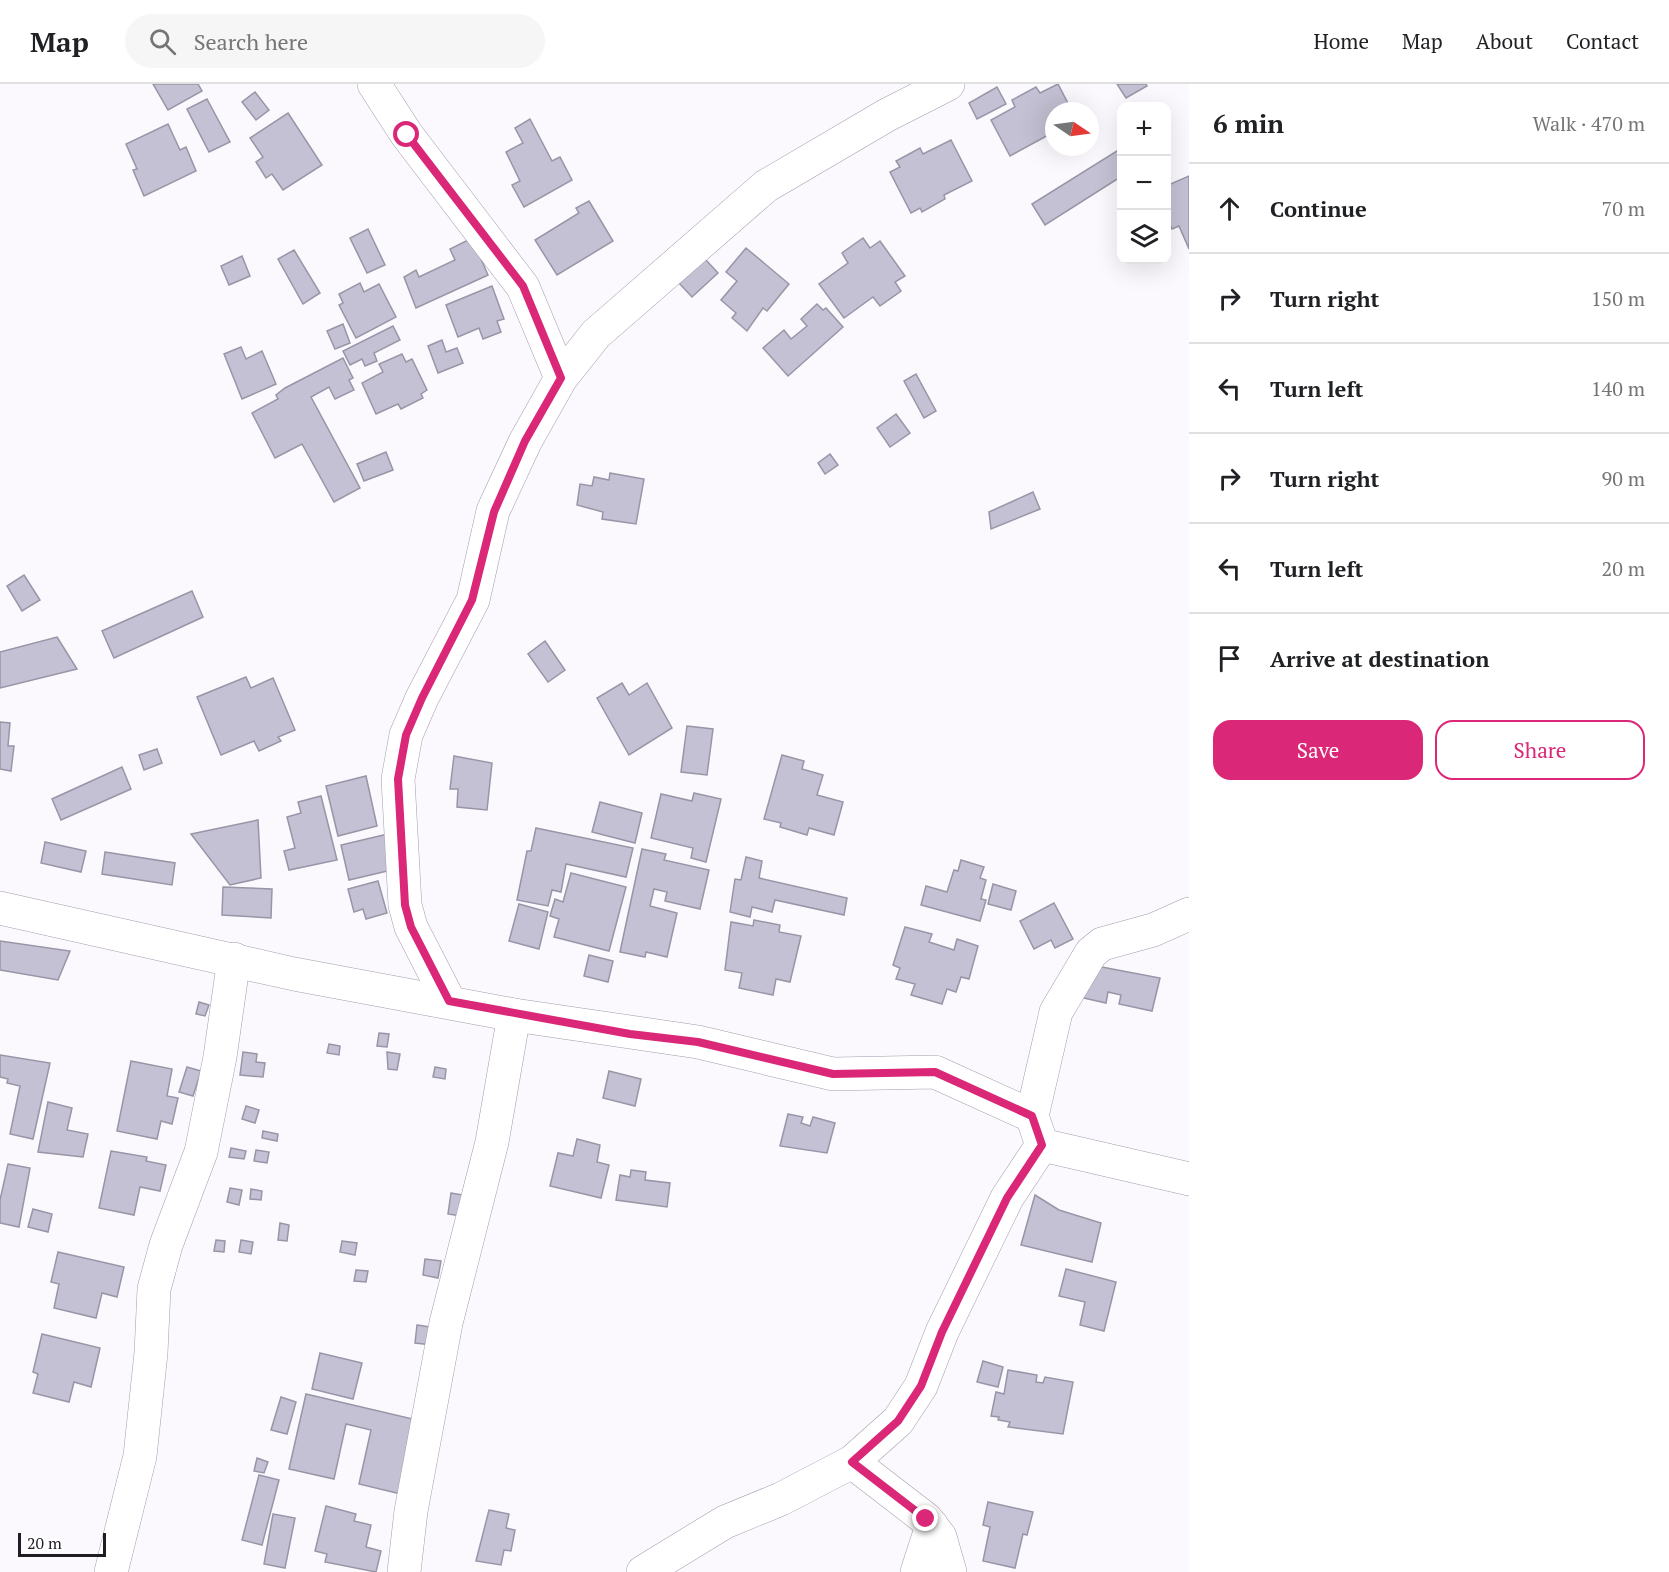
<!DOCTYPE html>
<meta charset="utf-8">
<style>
:root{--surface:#fff;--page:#f6f6f6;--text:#202124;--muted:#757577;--line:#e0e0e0;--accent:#db2777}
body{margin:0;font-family:"PT Serif",serif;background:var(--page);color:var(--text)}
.controls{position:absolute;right:18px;top:18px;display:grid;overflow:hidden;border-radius:12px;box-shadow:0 6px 24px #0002}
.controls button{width:54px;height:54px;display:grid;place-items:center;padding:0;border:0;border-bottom:2px solid var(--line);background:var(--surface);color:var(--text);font:30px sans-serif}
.compass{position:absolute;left:1045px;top:18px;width:54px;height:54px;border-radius:50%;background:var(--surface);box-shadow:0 6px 24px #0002;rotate:103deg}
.scale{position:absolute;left:18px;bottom:15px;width:88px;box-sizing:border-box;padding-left:6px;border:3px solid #1f1c23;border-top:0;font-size:16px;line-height:21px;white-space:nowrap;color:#1f1c23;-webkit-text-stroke:4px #fff;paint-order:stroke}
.stop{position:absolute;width:18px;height:18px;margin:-14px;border:4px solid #db2777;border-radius:50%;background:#fff}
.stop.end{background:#db2777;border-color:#fff;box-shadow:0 2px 6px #0008}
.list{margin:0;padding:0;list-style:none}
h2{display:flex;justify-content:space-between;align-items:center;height:78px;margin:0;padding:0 24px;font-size:26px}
h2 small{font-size:20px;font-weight:400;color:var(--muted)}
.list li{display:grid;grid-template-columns:39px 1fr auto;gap:18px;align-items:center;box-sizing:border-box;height:90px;padding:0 24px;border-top:2px solid var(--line)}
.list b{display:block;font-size:22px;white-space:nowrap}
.list em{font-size:20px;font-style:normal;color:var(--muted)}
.actions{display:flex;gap:12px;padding:18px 24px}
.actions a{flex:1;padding:14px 0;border:2px solid var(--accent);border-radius:18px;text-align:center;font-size:21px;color:var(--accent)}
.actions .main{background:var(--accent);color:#fff}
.icon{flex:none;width:33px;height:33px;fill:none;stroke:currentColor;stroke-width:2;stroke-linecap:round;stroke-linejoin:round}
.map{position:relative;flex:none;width:1189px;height:1488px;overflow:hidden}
header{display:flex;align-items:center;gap:36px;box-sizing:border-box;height:84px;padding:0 30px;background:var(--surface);border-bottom:2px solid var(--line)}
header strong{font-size:28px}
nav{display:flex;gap:33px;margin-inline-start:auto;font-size:21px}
.search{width:420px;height:54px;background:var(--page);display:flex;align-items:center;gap:15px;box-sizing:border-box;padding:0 21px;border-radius:33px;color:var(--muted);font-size:22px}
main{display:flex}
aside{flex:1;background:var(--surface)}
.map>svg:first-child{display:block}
.building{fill:#c4c1d4;stroke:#9895a7;stroke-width:1.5}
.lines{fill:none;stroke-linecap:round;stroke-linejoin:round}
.minor-casing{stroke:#a39cae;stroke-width:34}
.minor{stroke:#fff;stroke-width:33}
.route{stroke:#db2777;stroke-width:8}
</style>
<header>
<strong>Map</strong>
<div class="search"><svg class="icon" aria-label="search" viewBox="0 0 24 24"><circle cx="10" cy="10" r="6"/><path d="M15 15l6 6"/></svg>Search here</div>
<nav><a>Home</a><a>Map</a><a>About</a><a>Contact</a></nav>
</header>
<main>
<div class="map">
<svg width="1189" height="1488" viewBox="0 0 1189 1488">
<rect width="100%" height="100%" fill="#fbf9fd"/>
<!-- building -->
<g class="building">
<path d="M153,0h45l4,7 -34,19z"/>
<path d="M1058,0l14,27h-18v21l-44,24 -19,-36 24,-13 -3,-7 24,-13 4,6z"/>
<path d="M1117,0h29l1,2 -21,12z"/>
<path d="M997,3l9,17 -29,15 -8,-16z"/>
<path d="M255,8l14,18 -13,10 -14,-18z"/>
<path d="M207,15l23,43 -21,10 -22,-43z"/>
<path d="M288,29l34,52 -39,25 -11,-16 -6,4 -10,-16 7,-5 -13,-19z"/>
<path d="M530,35l22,42 8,-4 12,23 -48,27 -12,-22 8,-4 -14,-29 17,-9 -8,-15z"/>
<path d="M168,40l12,26 6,-3 10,24 -52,25 -11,-26 4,-1 -11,-25z"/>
<path d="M951,56l21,41 -28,14 1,4 -23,13 -2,-4 -9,5 -21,-41 10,-5 -4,-6 24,-13 3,6z"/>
<path d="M1120,65l2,27 -77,49 -13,-21z"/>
<path d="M1189,92v73l-10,-23 -7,3 -6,-14v-29z"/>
<path d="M589,117l24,40 -56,34 -22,-35 44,-27 -3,-5z"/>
<path d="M368,145l17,36 -18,8 -17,-35z"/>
<path d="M472,154l16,37 -72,33 -12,-31 12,-7 3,7 36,-17 -5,-11z"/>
<path d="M863,154l7,10 10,-7 25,35 -10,6 6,9 -21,15 -7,-9 -29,21 -25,-34 29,-21 -6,-10z"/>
<path d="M746,164l43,36 -22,27 -4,-3 -16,23 -15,-13 4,-5 -15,-13 16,-19 -11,-9z"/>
<path d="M294,166l26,43 -17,11 -25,-45z"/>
<path d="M242,172l8,20 -21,9 -8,-19z"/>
<path d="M705,175l13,14 -26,24 -13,-14z"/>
<path d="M360,199l4,9 15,-8 17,33 -40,21 -17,-33 4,-2 -4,-9z"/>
<path d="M492,202l12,33 -7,2 4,11 -18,7 -4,-11 -21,9 -12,-32z"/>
<path d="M817,220l6,6 3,-2 17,19 -55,49 -25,-28 21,-18 7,9 16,-13 -6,-7z"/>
<path d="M343,240l7,19 -15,6 -8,-18z"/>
<path d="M393,242l7,14 -26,13 3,8 -12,5 -3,-7 -12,6 -7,-14z"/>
<path d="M442,256l4,12 11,-4 6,15 -25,10 -10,-27z"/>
<path d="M241,263l5,12 16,-8 14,33 -34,15 -18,-45z"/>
<path d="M402,270l4,8 6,-3 15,31 -6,4 2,4 -22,11 -3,-5 -22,10 -14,-31 21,-11 -4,-8z"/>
<path d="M343,274l10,20 -4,2 5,10 -19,9 -6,-12 -18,10 49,91 -26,14 -32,-58 -27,14 -23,-45 26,-14 -2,-4 9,-7z"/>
<path d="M916,290l20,37 -12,7 -20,-37z"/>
<path d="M896,330l14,19 -20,14 -13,-19z"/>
<path d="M386,368l7,18 -29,11 -7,-17z"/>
<path d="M830,370l8,11 -13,9 -7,-11z"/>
<path d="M610,389l34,6 -8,45 -34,-5 1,-7 -26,-7 3,-21 12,2 2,-9 15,3z"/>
<path d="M1033,408l7,17 -49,20 -2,-17z"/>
<path d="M24,491l16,25 -18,11 -15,-25z"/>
<path d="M192,507l11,26 -89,41 -12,-27z"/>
<path d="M57,553l20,32 -77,19v-36z"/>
<path d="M545,557l20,29 -17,12 -20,-28z"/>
<path d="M246,593l5,11 22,-10 22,52 -17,7 3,4 -22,10 -5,-10 -33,14 -24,-58z"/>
<path d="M622,599l7,12 18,-12 25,45 -43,27 -32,-57z"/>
<path d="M0,638l10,1 -2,23h6l-3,25 -11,-2z"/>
<path d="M687,642l26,3 -6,46 -26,-3z"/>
<path d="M157,665l5,14 -18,7 -5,-15z"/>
<path d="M782,671l22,6 -2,8 21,6 -6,20 26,7 -9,33 -25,-7 -2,7 -27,-8 1,-4 -17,-4z"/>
<path d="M454,672l38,7 -5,47 -30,-3 1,-18h-8z"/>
<path d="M122,683l9,22 -70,31 -9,-21z"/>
<path d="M366,692l11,50 -39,10 -12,-50z"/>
<path d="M694,709l27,6 -15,63 -15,-4 2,-10 -42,-10 10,-44 31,7z"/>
<path d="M321,712l16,64 -48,10 -5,-19 11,-3 -8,-31 14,-4 -3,-11z"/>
<path d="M600,718l42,11 -7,30 -43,-11z"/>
<path d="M258,736l3,58 -31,7 -39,-51z"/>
<path d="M536,744l97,20 -7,29 -60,-13 -5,28 -9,-2 -4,16 -31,-6 10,-49h4z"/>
<path d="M388,750l8,35 -47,11 -8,-35z"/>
<path d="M45,758l41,9 -5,21 -40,-9z"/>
<path d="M642,765l24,5 -2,6 45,10 -9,39 -35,-8 2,-9 -13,-3 -4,17 27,7 -10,44 -21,-5 -1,5 -25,-5z"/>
<path d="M105,768l70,11 -3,22 -70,-11z"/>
<path d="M746,773l16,4 -3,17 88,20 -3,17 -69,-15 -3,12 -20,-5 -2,10 -20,-5 5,-33 6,1z"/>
<path d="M961,776l23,7 -4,11 6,2 -5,19 5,1 -6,21 -59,-16 5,-19 21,6 7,-22 4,1z"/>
<path d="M571,789l55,14 -17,64 -55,-14 5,-18 -9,-3 5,-17 8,3z"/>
<path d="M378,797l9,32 -21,6 -3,-10 -9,3 -6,-23z"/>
<path d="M993,800l23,7 -5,19 -23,-6z"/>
<path d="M223,803l49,2 -1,29 -49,-3z"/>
<path d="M1054,819l19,36 -18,9 -4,-8 -17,9 -14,-28z"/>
<path d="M519,820l29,8 -9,37 -30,-8z"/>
<path d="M754,836l26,5 -1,7 22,4 -11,46 -14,-3 -3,16 -34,-7 3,-15 -17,-3 6,-48 22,4z"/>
<path d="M905,843l27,7 -3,8 25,8 3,-11 21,7 -9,33 -8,-2 -5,15 -9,-3 -5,15 -31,-9 4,-11 -19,-5 4,-11 -7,-3z"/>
<path d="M0,857l70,10 -12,29 -58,-10z"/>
<path d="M589,871l24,6 -5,21 -24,-6z"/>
<path d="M1086,880l74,14 -8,33 -33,-7 2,-9 -13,-3 -2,11 -27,-6z"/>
<path d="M199,918l10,3 -4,11 -9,-2z"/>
<path d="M379,949l10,1 -2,13 -10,-1z"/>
<path d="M329,960l11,2 -1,9 -12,-2z"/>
<path d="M243,968l14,2 -1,8 9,1 -2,14 -23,-2z"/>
<path d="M387,968l13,2 -3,16 -9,-1z"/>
<path d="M0,971l50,8 -17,76 -23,-5 10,-48 -13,-3 1,-4 -8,-2z"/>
<path d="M131,977l41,8 -5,27 11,2 -6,26 -11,-3 -4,18 -40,-8z"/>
<path d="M187,983l14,4 -8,25 -14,-4z"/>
<path d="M435,983l11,2 -1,10 -12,-2z"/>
<path d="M609,987l32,8 -6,27 -32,-8z"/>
<path d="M48,1018l24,6 -5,22 21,4 -5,23 -45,-5z"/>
<path d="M246,1022l13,4 -4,13 -13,-4z"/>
<path d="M788,1030l15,3 -2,6 9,3 3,-9 22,6 -8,30 -47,-7z"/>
<path d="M263,1047l15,3 -1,7 -15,-3z"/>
<path d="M577,1055l23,6 -3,17 12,3 -8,33 -51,-12 8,-33 15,3z"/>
<path d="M231,1064l15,3 -2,8 -15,-2z"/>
<path d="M256,1066l13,2 -2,11 -13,-2z"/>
<path d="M111,1067l36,6 -1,4 20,4 -6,26 -20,-4 -6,28 -35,-7z"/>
<path d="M8,1080l22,4 -11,59 -19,-4v-23z"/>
<path d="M631,1086l15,2 -1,8 25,3 -3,24 -51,-7 4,-25 10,2z"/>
<path d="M230,1104l12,2 -3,15 -12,-3z"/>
<path d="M251,1105l11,2 -1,9 -11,-1z"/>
<path d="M451,1109l12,2 -3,21 -12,-2z"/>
<path d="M1035,1111l24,15 42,13 -9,39 -71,-17z"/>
<path d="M33,1125l19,5 -4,18 -20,-5z"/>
<path d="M280,1139l9,2 -2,16 -9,-1z"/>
<path d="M216,1156l9,1 -1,11 -10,-1z"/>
<path d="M241,1156l12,2 -2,12 -12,-2z"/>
<path d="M342,1157l15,2 -2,12 -15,-3z"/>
<path d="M58,1168l66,15 -7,30 -15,-4 -6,25 -42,-10 5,-24 -8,-2z"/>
<path d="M425,1175l16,2 -3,17 -15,-3z"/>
<path d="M1066,1185l50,13 -12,49 -24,-6 5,-23 -26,-6z"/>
<path d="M356,1186l12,1 -2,11 -12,-1z"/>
<path d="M417,1241l26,4 -2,17 -26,-3z"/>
<path d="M42,1250l58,14 -9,39 -17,-5 -5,20 -36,-9 5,-19 -5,-2z"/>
<path d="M320,1269l42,10 -9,36 -41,-10z"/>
<path d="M983,1277l20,6 -5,20 -21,-5z"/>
<path d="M1008,1286l29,5 -1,7 7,1 2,-6 28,5 -10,52 -55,-7 2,-5 -12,-2 1,-3 -8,-1 5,-24 8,2z"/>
<path d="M306,1310l111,26 -16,74 -42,-10 12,-54 -25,-6 -12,55 -45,-10z"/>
<path d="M281,1313l15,5 -9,32 -16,-4z"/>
<path d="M257,1374l11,4 -4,11 -10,-2z"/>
<path d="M259,1391l20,5 -17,65 -20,-5z"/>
<path d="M988,1418l45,10 -6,23 -4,-1 -8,34 -32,-7 7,-34 -7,-2z"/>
<path d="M326,1422l30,8 -2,7 17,4 -5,22 15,4 -5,21 -51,-10 2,-8 -12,-3z"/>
<path d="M489,1426l20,4 -3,14 9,2 -4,21 -7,-1 -3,15 -25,-4z"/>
<path d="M273,1430l22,4 -10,50 -21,-4z"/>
</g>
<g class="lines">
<!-- minor casing -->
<g class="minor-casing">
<g id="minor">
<path d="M374,0l33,51 116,152 38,91"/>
<path d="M0,824l294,66 220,41 184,27 135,32 102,-2 97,44 10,29 147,34"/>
<path d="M449,917l-38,-74 -6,-22 -7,-126 8,-44 16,-37 51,-98 20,-89 32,-69 36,-64 35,-44 170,-148 121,-71 61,-31"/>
<path d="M1032,1032l24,-104 35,-59 11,-9 51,-14 36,-16"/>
<path d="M852,1378l74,57 14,18 10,35"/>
<path d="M111,1488l29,-116 11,-103 3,-64 12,-44 35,-93 19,-95 14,-98"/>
<path d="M404,1488l7,-61 35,-188 46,-181 22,-127"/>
<path d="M643,1488l82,-50 56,-23 71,-37 46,-41 23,-35 21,-54 65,-134 35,-53"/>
<path d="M917,1488l15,-46"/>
</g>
</g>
<!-- minor -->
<use href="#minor" class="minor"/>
</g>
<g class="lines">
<!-- route -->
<path class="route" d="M407,51l116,151 38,92 -36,63 -31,71 -22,88 -50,98 -16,37 -8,44 7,126 6,22 38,74 181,33 68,8 135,32 102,-2 97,44 10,29 -35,53 -65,134 -21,54 -23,35 -46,41 74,57"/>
</g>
</svg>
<div class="controls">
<button>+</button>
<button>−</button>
<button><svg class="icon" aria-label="layers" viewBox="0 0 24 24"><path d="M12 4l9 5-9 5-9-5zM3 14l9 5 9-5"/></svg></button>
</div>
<svg class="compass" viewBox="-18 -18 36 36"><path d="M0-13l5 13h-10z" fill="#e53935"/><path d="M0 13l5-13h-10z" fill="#757577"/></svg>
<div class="scale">20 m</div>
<div class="stop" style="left:407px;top:51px"></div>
<div class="stop end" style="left:926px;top:1435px"></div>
</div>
<aside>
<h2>6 min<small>Walk · 470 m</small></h2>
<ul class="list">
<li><svg class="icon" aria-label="ahead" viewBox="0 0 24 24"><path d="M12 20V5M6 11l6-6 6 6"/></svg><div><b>Continue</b></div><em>70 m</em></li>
<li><svg class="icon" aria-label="right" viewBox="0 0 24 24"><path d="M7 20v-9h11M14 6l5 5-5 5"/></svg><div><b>Turn right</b></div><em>150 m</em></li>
<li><svg class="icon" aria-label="left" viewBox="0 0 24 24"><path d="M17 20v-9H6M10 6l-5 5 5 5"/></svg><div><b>Turn left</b></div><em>140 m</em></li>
<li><svg class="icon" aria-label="right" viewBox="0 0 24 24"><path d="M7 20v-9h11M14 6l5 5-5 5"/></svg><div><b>Turn right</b></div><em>90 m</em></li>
<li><svg class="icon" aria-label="left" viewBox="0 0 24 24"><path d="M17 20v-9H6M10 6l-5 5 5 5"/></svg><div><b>Turn left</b></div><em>20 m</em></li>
<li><svg class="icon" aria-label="arrive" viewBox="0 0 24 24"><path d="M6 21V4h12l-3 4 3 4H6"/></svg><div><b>Arrive at destination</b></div></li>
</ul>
<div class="actions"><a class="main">Save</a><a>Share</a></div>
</aside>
</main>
